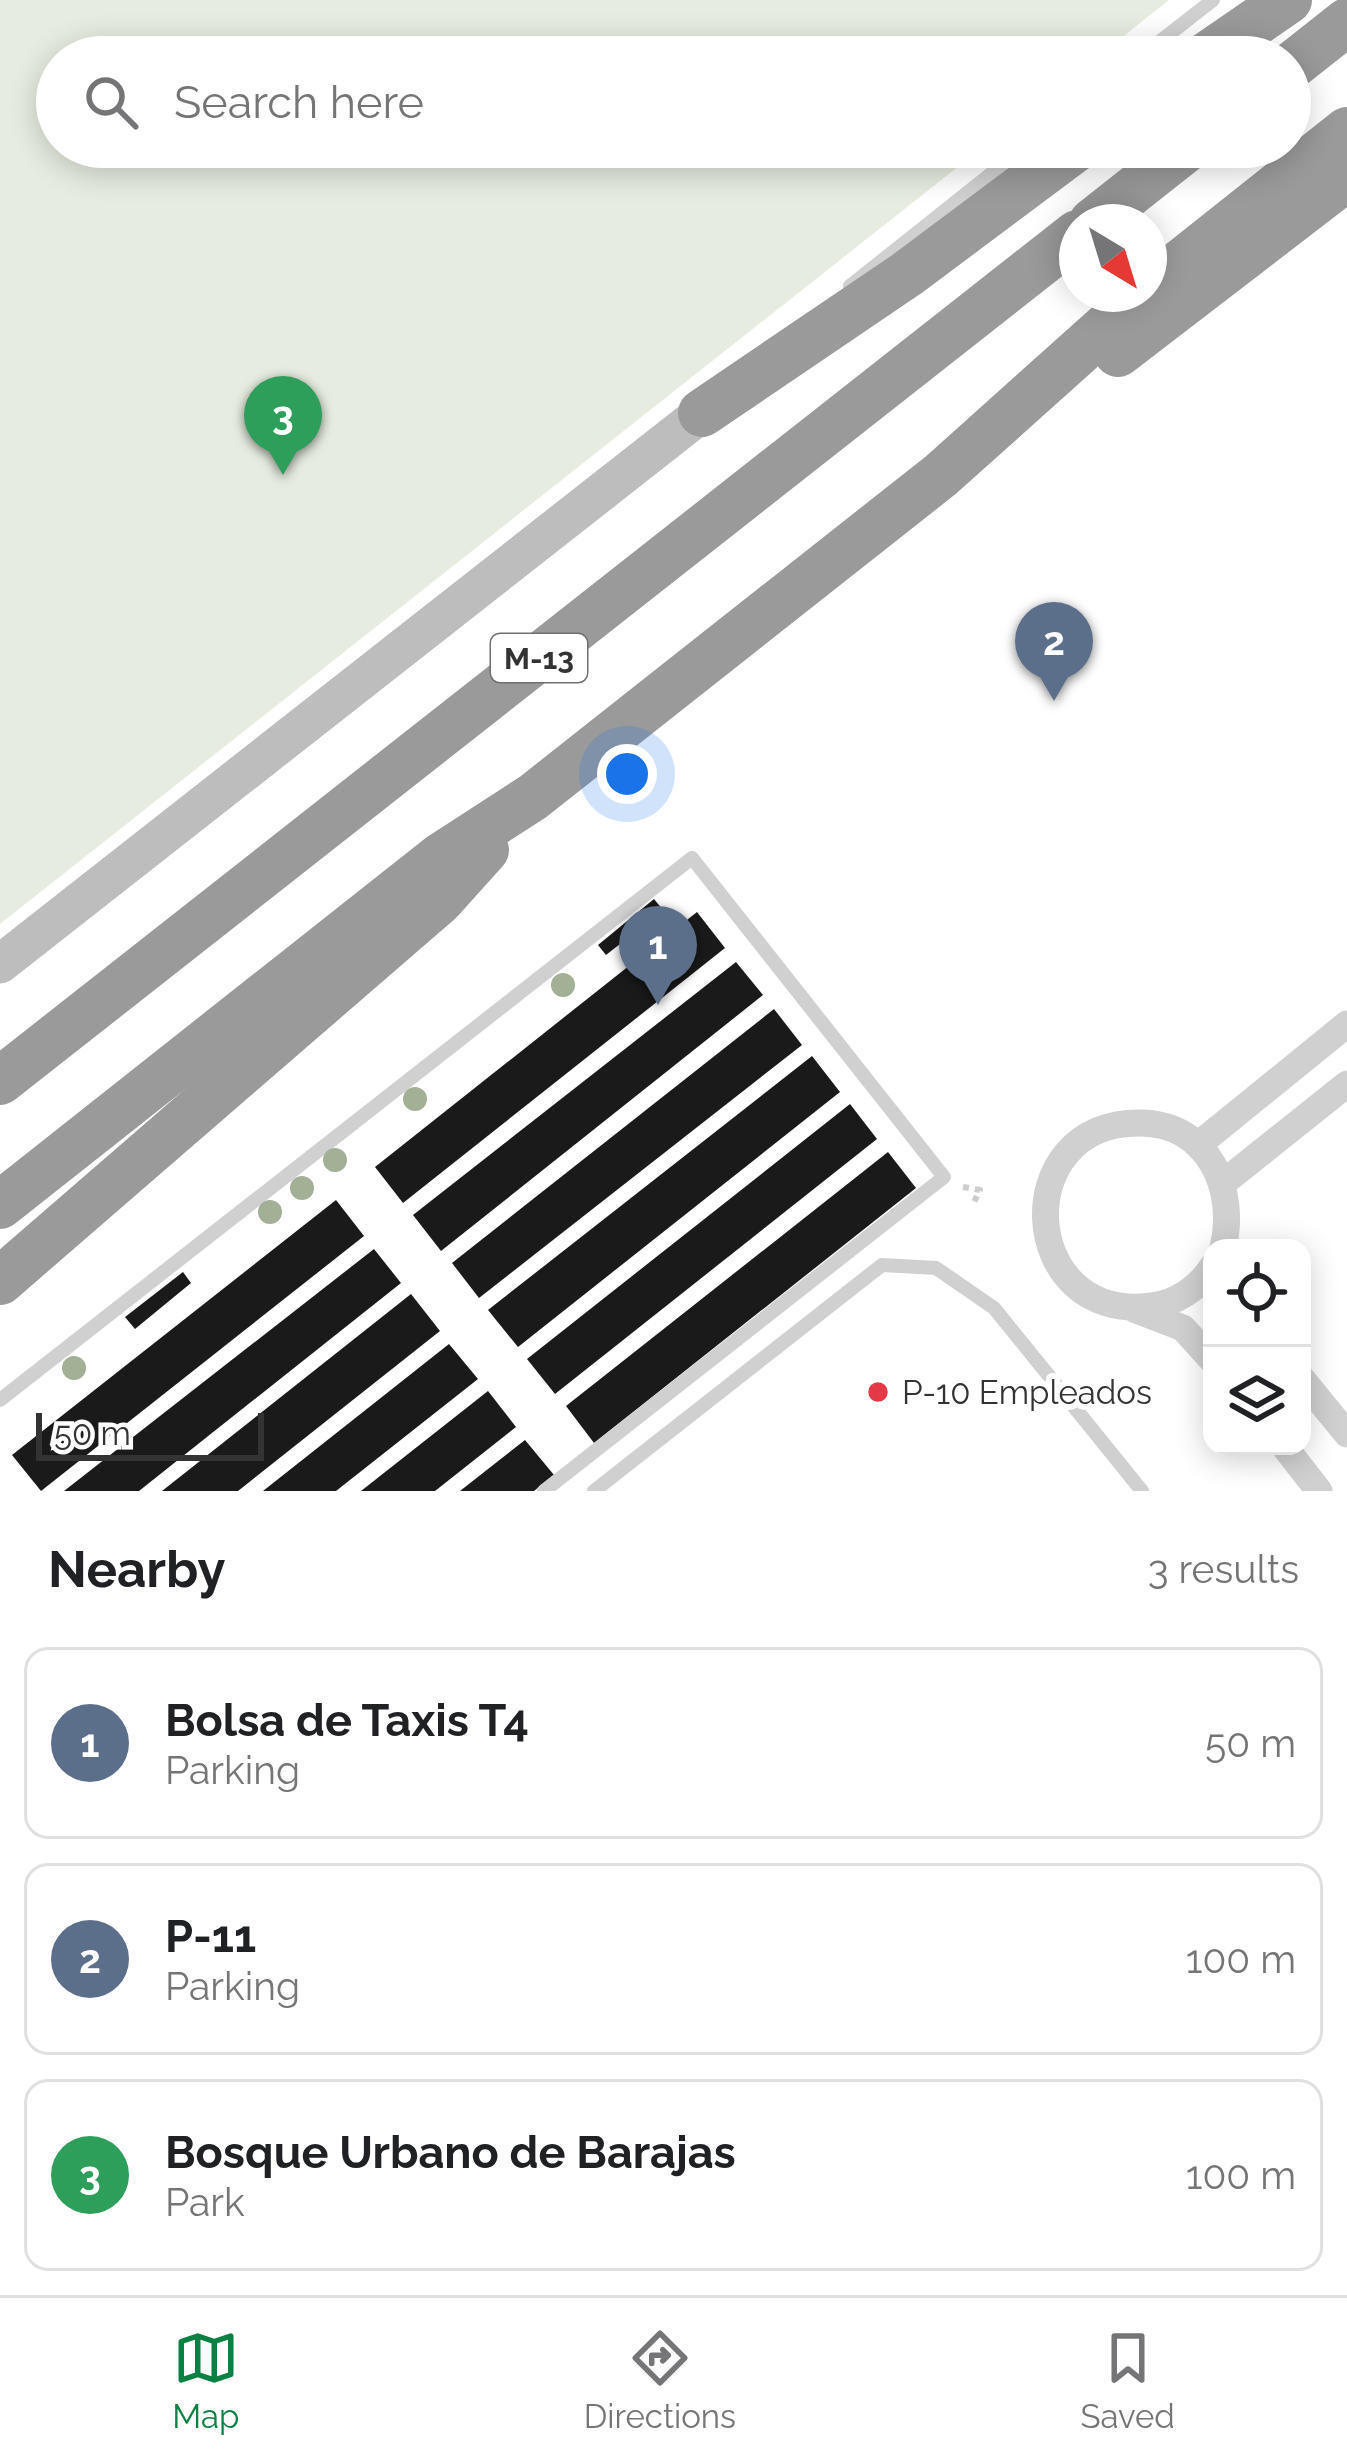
<!DOCTYPE html>
<style>
:root{--surface:#fff;--page:#f2f2f2;--text:#202124;--muted:#757577;--line:#e0e0e0;--accent:#0b8043}
body{margin:0;font-family:Raleway,sans-serif;background:var(--page);color:var(--text)}
.controls{position:absolute;right:36px;bottom:36px;display:grid;overflow:hidden;border-radius:24px;box-shadow:0 6px 30px #0003}
.controls button{width:108px;height:108px;display:grid;place-items:center;padding:0;border:0;border-bottom:3px solid var(--line);background:var(--surface);color:var(--text);font:60px sans-serif}
.compass{position:absolute;left:1059px;top:204px;width:108px;height:108px;border-radius:50%;background:var(--surface);box-shadow:0 6px 30px #0003;rotate:142deg}
.scale{position:absolute;left:36px;bottom:30px;width:228px;box-sizing:border-box;padding-left:12px;border:6px solid #333;border-top:0;font-size:33px;line-height:42px;white-space:nowrap;color:#333;-webkit-text-stroke:9px #fff;paint-order:stroke}
.you{position:absolute;left:627px;top:774px;width:42px;height:42px;margin:-30px;border:9px solid #fff;border-radius:50%;background:#1a73e8;box-shadow:0 0 0 18px #1a73e833}
.badge{display:grid;place-items:center;width:78px;height:78px;border-radius:50%;background:var(--accent);color:#fff;font-size:39px;font-weight:700}
.pin{position:absolute;translate:-50% -99px;filter:drop-shadow(0 3px 6px #0008)}
.pin::after{content:'';position:absolute;top:63px;width:42px;height:36px;background:inherit;clip-path:polygon(0 0,100% 0,50% 100%)}
.list{margin:0;padding:0;list-style:none}
h2{display:flex;justify-content:space-between;align-items:center;height:156px;margin:0;padding:0 48px;font-size:51px}
h2 small{font-size:39px;font-weight:400;color:var(--muted)}
.list li{display:grid;grid-template-columns:78px 1fr auto;gap:36px;align-items:center;box-sizing:border-box;height:192px;margin:0 24px 24px;padding:0 24px;border:3px solid var(--line);border-radius:24px}
.list b{display:block;font-size:45px;white-space:nowrap}
.list p{margin:0;font-size:39px;white-space:nowrap;color:var(--muted)}
.list em{font-size:39px;font-style:normal;color:var(--muted)}
.icon{flex:none;width:66px;height:66px;fill:none;stroke:currentColor;stroke-width:2;stroke-linecap:round;stroke-linejoin:round}
.map{position:relative;flex:none;width:1347px;height:1491px;overflow:hidden}
.search{position:absolute;background:var(--surface);box-shadow:0 6px 30px #0003;left:36px;right:36px;top:36px;height:132px;display:flex;align-items:center;gap:30px;box-sizing:border-box;padding:0 42px;border-radius:66px;color:var(--muted);font-size:45px}
.sheet{height:804px;background:var(--surface)}
nav{display:flex;justify-content:space-around;align-items:center;box-sizing:border-box;height:168px;border-top:3px solid var(--line);background:var(--surface);font-size:33px;color:var(--muted)}
nav a{display:grid;justify-items:center;gap:6px}
nav .on{color:var(--accent)}
.map>svg:first-child{display:block}
.green{fill:#e6ecdf}
.building{fill:#1a1a1a}
.lines{fill:none;stroke-linecap:round;stroke-linejoin:round}
.path{stroke:#cdcdcd;stroke-width:6;stroke-dasharray:6 6;stroke-linecap:butt}
.lane{stroke:#d0d0d0;stroke-width:14}
.street{stroke:#d0d0d0;stroke-width:27}
.secondary{stroke:#bdbdbd;stroke-width:39}
.highway{stroke:#9a9a9a;stroke-width:48}
.tree{fill:#a2b095}
.poi-dot{fill:#e63946;stroke:#fff;stroke-width:4.5}
.labels{text-anchor:middle;dominant-baseline:central;stroke-width:12;stroke-linejoin:round;paint-order:stroke}
.shield{fill:#fff;stroke:#707070;stroke-width:3}
.shield-label{font-size:30px;font-weight:bold;fill:#333}
.poi-label{font-size:33px;fill:#333;stroke:#fff;text-anchor:start}
</style>
<div class="map">
<svg width="1347" height="1491" viewBox="0 0 1347 1491">
<rect width="100%" height="100%" fill="#fff"/>
<!-- green -->
<path class="green" d="M0,0h1169l-72,57h-1040v90h926l-983,777z"/>
<!-- building -->
<g class="building">
<path d="M654,899l9,11 -57,45 -8,-10z"/>
<path d="M697,912l28,36 -322,255 -28,-36z"/>
<path d="M736,962l27,33 -322,256 -28,-36z"/>
<path d="M774,1009l28,36 -323,253 -27,-35z"/>
<path d="M812,1056l28,36 -322,255 -30,-37z"/>
<path d="M850,1104l27,35 -322,255 -28,-35z"/>
<path d="M888,1152l28,36 -322,255 -28,-37z"/>
<path d="M336,1200l28,36 -323,255 -29,-36z"/>
<path d="M374,1249l27,34 -262,208h-75z"/>
<path d="M183,1272l8,11 -56,46 -10,-12z"/>
<path d="M411,1294l29,37 -202,160h-76z"/>
<path d="M449,1344l29,35 -142,112h-73z"/>
<path d="M488,1391l28,36 -81,64h-74z"/>
<path d="M525,1440l29,35 -20,16h-74z"/>
</g>
<g class="lines">
<!-- path -->
<path class="path" d="M963,1187l17,3 -6,12 2,4"/>
<!-- lane -->
<g class="lane">
<path d="M1140,57l73,-57"/>
<path d="M850,286l175,-139"/>
<path d="M0,1400l692,-542 252,319 -400,314"/>
<path d="M594,1491l288,-226 54,3 58,40 148,183"/>
</g>
<!-- street -->
<g class="street">
<path d="M1198,1145l149,-121"/>
<path d="M1223,1183l124,-99"/>
<path d="M1212,1267c-13,21 -36,36 -60,39 -135,18 -145,-186 -11,-183 68,1 96,67 82,125"/>
<path d="M1136,1310l47,18 29,32"/>
<path d="M1302,1379l45,55"/>
<path d="M1284,1446l35,45"/>
</g>
<!-- secondary -->
<path class="secondary" d="M0,964l702,-551"/>
<!-- highway -->
<g class="highway">
<path d="M1205,57l83,-57"/>
<path d="M1290,67l57,-45"/>
<path d="M1093,222l95,-75"/>
<path d="M1157,282l190,-151"/>
<path d="M1118,353l229,-176"/>
<path d="M702,413l205,-139 170,-127"/>
<path d="M0,1081l1077,-847"/>
<path d="M0,1205l439,-347 94,-61 408,-322 202,-181"/>
<path d="M0,1281l440,-381 45,-50"/>
</g>
</g>
<!-- trees -->
<g class="tree">
<circle cx="563" cy="985" r="12"/>
<circle cx="415" cy="1099" r="12"/>
<circle cx="335" cy="1160" r="12"/>
<circle cx="302" cy="1188" r="12"/>
<circle cx="270" cy="1212" r="12"/>
<circle cx="74" cy="1368" r="12"/>
</g>
<!-- markers -->
<circle class="poi-dot" cx="878" cy="1392" r="12"/>
<g class="labels">
<!-- shield labels -->
<rect class="shield" x="491" y="634" width="96" height="48" rx="9"/>
<g class="shield-label">
<text x="539" y="658">M-13</text>
</g>
<!-- poi labels -->
<g class="poi-label">
<text x="902" y="1392">P-10 Empleados</text>
</g>
</g>
</svg>
<div class="controls">
<button><svg class="icon" aria-label="locate" viewBox="0 0 24 24"><circle cx="12" cy="12" r="6"/><path d="M12 2v4M12 18v4M2 12h4M18 12h4"/></svg></button>
<button><svg class="icon" aria-label="layers" viewBox="0 0 24 24"><path d="M12 4l9 5-9 5-9-5zM3 14l9 5 9-5"/></svg></button>
</div>
<svg class="compass" viewBox="-18 -18 36 36"><path d="M0-13l5 13h-10z" fill="#e53935"/><path d="M0 13l5-13h-10z" fill="#757577"/></svg>
<div class="scale">50 m</div>
<div class="you"></div>
<div class="pin badge" style="left:658px;top:1005px;background:#5c6f8a">1</div>
<div class="pin badge" style="left:1054px;top:701px;background:#5c6f8a">2</div>
<div class="pin badge" style="left:283px;top:475px;background:#2e9e5b">3</div>
<div class="search"><svg class="icon" aria-label="search" viewBox="0 0 24 24"><circle cx="10" cy="10" r="6"/><path d="M15 15l6 6"/></svg>Search here</div>
</div>
<section class="sheet">
<h2>Nearby<small>3 results</small></h2>
<ul class="list">
<li><span class="badge" style="background:#5c6f8a">1</span><div><b>Bolsa de Taxis T4</b><p>Parking</p></div><em>50 m</em></li>
<li><span class="badge" style="background:#5c6f8a">2</span><div><b>P-11</b><p>Parking</p></div><em>100 m</em></li>
<li><span class="badge" style="background:#2e9e5b">3</span><div><b>Bosque Urbano de Barajas</b><p>Park</p></div><em>100 m</em></li>
</ul>
</section>
<nav>
<a class="on"><svg class="icon" aria-label="map" viewBox="0 0 24 24"><path d="M3 6l6-2 6 2 6-2v14l-6 2-6-2-6 2zM9 4v14M15 6v14"/></svg>Map</a>
<a><svg class="icon" aria-label="directions" viewBox="0 0 24 24"><path d="M12 3l9 9-9 9-9-9zM9 14v-3h6M13 9l2 2-2 2"/></svg>Directions</a>
<a><svg class="icon" aria-label="saved" viewBox="0 0 24 24"><path d="M7 4h10v16l-5-4-5 4z"/></svg>Saved</a>
</nav>
